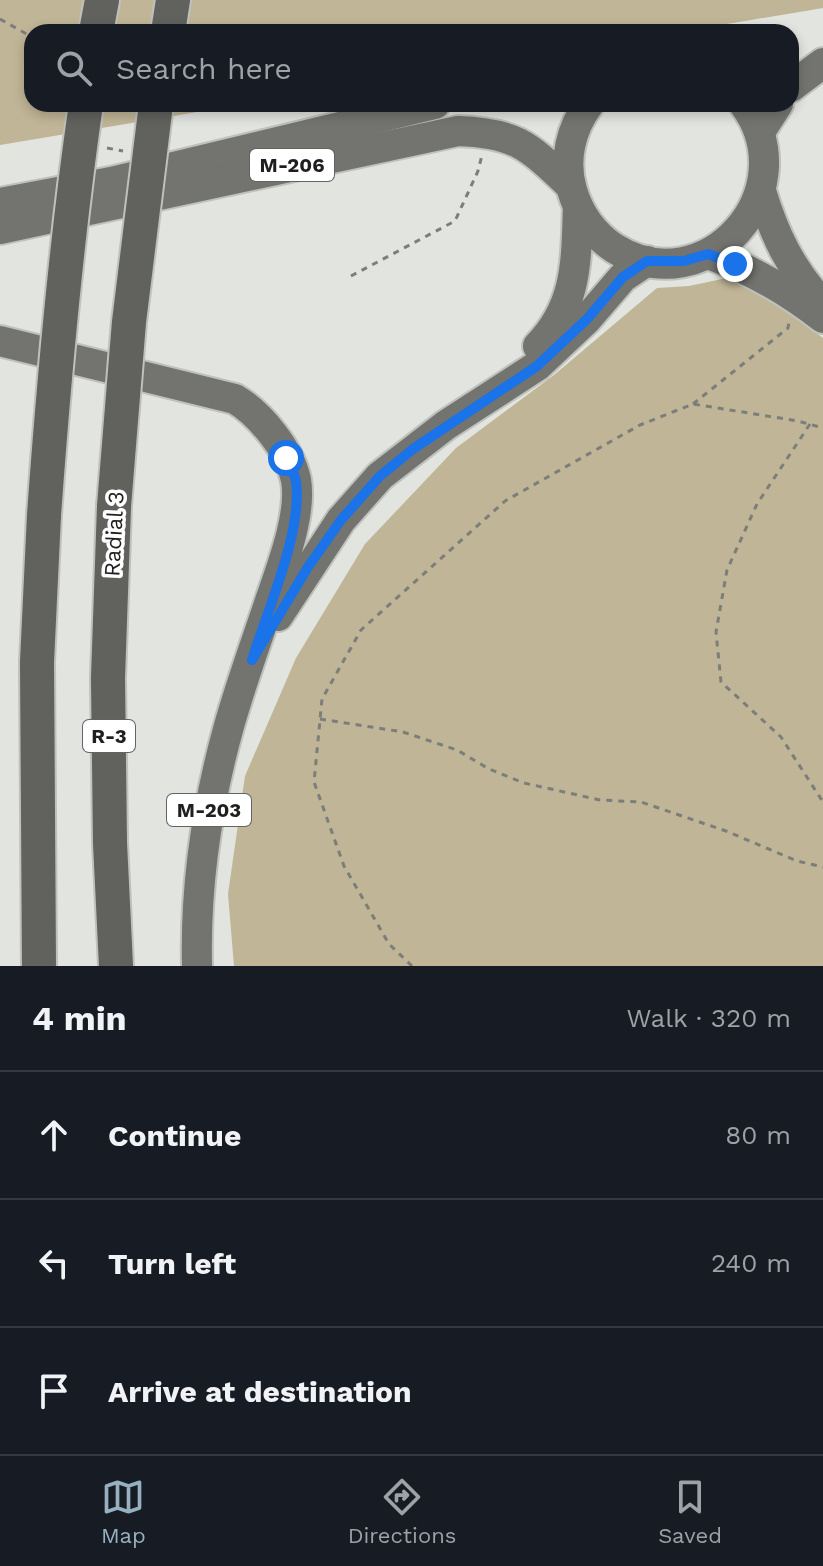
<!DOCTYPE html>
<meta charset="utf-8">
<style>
:root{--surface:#171b24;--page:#20242c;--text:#f1f3f6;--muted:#9ea1a6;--line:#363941;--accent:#97b0bf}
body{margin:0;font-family:"Work Sans",sans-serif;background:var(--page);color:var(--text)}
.stop{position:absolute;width:24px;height:24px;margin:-18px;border:6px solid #1a73e8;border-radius:50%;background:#fff}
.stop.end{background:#1a73e8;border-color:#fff;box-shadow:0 2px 8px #0008}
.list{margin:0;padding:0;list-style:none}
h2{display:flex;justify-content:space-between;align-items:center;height:104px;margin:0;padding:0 32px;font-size:34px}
h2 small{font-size:26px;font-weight:400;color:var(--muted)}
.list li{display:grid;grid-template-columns:52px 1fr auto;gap:24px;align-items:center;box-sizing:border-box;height:128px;padding:0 32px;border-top:2px solid var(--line)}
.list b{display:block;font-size:30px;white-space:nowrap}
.list em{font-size:26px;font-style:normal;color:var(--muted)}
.icon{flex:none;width:44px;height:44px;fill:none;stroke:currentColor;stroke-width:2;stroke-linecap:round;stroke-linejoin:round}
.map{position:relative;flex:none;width:823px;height:966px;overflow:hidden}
.search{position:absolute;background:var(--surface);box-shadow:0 4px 12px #0003;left:24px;right:24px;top:24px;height:88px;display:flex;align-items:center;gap:20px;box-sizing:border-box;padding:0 28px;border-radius:24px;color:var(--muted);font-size:30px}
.sheet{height:488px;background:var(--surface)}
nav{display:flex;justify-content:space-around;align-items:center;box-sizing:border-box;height:112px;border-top:2px solid var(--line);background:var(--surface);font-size:22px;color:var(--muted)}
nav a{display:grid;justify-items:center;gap:4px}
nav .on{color:var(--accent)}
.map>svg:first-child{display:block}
.green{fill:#c0b596}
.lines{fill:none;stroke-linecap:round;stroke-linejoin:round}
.major-casing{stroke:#bec1bc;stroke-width:34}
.highway-casing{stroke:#bec1bc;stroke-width:38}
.path{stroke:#7c7e7a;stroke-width:3;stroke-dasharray:6 6;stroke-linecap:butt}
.major{stroke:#73736f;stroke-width:30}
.highway{stroke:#61615d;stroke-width:34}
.highway-bridge-casing{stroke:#bec1bc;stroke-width:38;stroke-linecap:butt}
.highway-bridge{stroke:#61615d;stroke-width:34}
.route{stroke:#1a73e8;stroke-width:10}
.labels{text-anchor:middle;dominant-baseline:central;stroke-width:7;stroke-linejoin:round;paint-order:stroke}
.shield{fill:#fff;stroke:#626362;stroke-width:2}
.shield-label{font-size:20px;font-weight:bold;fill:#1f201e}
.street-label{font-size:22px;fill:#1f201e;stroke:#fff}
</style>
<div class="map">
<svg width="823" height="966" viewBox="0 0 823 966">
<rect width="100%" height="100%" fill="#e1e4df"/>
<!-- green -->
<g class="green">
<path d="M0,0h823v8l-144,24h-647v72h213l-245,41z"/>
<path d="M727,278l36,16 60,44v628h-589l-6,-72 17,-118 51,-118 69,-114 91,-96 98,-73 103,-87 32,-2z"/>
</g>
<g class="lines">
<!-- major casing -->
<g class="major-casing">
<g id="major">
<path d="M791,87l32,-24"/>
<path d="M589,104c-18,24 -26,56 -17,86 7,24 21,44 42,58 92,58 194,-57 130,-144"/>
<path d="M760,132l18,-28"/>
<path d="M761,191c13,43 30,79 61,112"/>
<path d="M0,203l111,-21 324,-78"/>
<path d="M0,229l458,-98c59,2 70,15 112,54"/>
<path d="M708,254c43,15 79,36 115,64"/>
<path d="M0,341l235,58c25,15 55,51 61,81 6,34 -14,86 -25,118 -14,42 -30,85 -42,128 -22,79 -34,158 -32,240"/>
<path d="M538,346c40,-41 38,-86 40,-139"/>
<path d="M278,616l63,-96 39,-44 66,-51 91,-59 50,-47 36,-42 24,-16"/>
</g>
</g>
<!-- highway casing -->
<g class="highway-casing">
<g id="highway">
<path d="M96,32l6,-32"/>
<path d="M168,32l5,-32"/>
<path d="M114,506l-6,172 2,165 6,123"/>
<path d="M39,966l-2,-304 7,-147"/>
</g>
</g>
<!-- path -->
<g class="path">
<path d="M0,19l32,18"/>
<path d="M107,148l16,3"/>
<path d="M351,276l104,-55 23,-50 4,-16"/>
<path d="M693,404l95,-76 1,-6"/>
<path d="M810,424l-53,80 -30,66 -11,62 5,50 60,55 42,65"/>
<path d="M320,719l83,13 54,18 32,19 35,14 76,17 41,2 85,29 71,30 26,6"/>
<path d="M412,966l-23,-22 -45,-78 -30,-84 8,-83 39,-69 144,-129 135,-76 53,-21 105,17 25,7"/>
</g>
<!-- major -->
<use href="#major" class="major"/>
<!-- highway -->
<use href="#highway" class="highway"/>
<!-- highway-bridge casing -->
<g class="highway-bridge-casing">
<g id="highway-bridge">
<path d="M114,506l15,-184 27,-218"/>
<path d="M44,515c10,-138 22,-274 42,-411"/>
</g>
</g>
<!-- highway-bridge -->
<use href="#highway-bridge" class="highway-bridge"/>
</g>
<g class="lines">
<!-- route -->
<path class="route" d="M286,458c3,7 8,15 10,23 7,50 -29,130 -44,179l56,-93 33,-47 39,-44 33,-27 124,-83 50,-47 36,-42 24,-16h37l24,-7 27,10"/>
</g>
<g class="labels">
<!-- shield labels -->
<g class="shield">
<rect x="250" y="149" width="84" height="32" rx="6"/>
<rect x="83" y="720" width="52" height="32" rx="6"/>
<rect x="167" y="794" width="84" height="32" rx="6"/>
</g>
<g class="shield-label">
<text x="292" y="165">M-206</text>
<text x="109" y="736">R-3</text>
<text x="209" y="810">M-203</text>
</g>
<!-- street labels -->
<g class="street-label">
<text transform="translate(114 534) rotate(-87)">Radial 3</text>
</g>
</g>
</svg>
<div class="stop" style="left:286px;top:458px"></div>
<div class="stop end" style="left:735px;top:264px"></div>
<div class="search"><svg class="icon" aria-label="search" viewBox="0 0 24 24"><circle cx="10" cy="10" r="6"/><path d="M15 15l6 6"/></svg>Search here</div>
</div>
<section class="sheet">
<h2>4 min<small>Walk · 320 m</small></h2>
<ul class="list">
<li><svg class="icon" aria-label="ahead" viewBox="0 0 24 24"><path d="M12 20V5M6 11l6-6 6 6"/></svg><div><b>Continue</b></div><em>80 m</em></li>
<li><svg class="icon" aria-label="left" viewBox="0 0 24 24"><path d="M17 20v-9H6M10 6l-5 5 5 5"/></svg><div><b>Turn left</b></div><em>240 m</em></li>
<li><svg class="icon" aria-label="arrive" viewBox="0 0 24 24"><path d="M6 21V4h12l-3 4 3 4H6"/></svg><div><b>Arrive at destination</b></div></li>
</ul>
</section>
<nav>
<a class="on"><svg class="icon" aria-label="map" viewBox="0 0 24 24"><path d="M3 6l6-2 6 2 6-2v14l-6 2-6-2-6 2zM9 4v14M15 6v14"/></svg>Map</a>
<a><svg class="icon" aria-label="directions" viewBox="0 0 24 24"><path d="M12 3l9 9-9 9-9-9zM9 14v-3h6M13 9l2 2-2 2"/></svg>Directions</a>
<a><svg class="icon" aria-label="saved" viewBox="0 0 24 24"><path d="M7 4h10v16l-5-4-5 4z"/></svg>Saved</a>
</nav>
